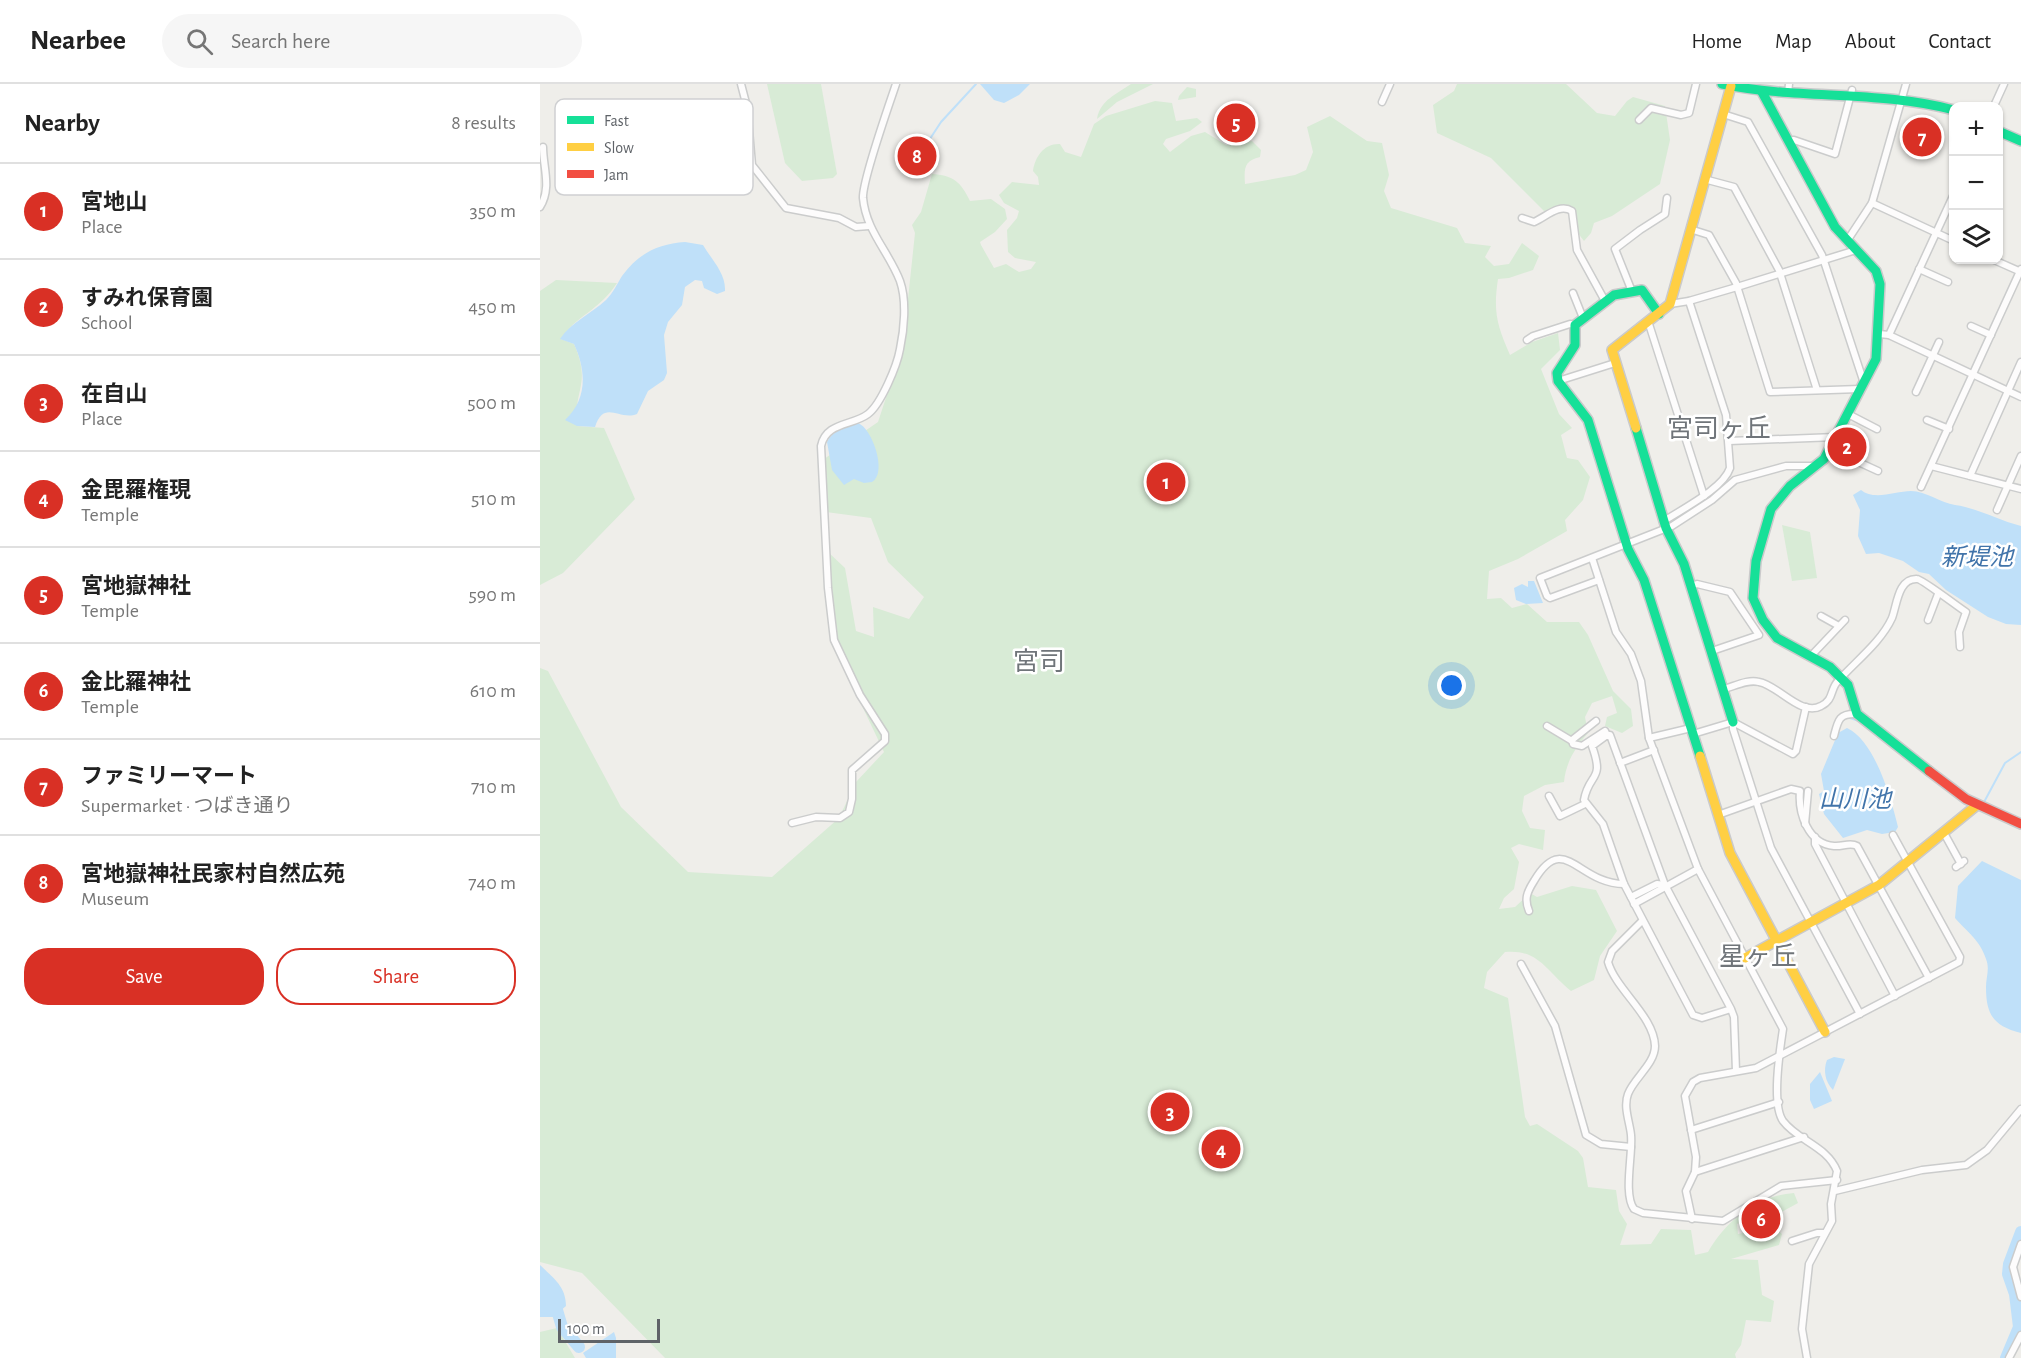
<!DOCTYPE html>
<meta charset="utf-8">
<style>
:root{--surface:#fff;--page:#f6f6f6;--text:#222;--muted:#767676;--line:#e0e0e0;--accent:#d93025}
body{margin:0;font-family:"Alegreya Sans","Noto Sans JP",sans-serif;background:var(--page);color:var(--text)}
.controls{position:absolute;right:18px;top:18px;display:grid;overflow:hidden;border-radius:12px;box-shadow:0 2px 4px #0004}
.controls button{width:54px;height:54px;display:grid;place-items:center;padding:0;border:0;border-bottom:2px solid var(--line);background:var(--surface);color:var(--text);font:30px sans-serif}
.scale{position:absolute;left:18px;bottom:15px;width:102px;box-sizing:border-box;padding-left:6px;border:3px solid #5f6368;border-top:0;font-size:16px;line-height:21px;white-space:nowrap;color:#5f6368;-webkit-text-stroke:4px #fff;paint-order:stroke}
.you{position:absolute;left:912px;top:602px;width:21px;height:21px;margin:-15px;border:4px solid #fff;border-radius:50%;background:#1a73e8;box-shadow:0 0 0 9px #1a73e833}
.badge{display:grid;place-items:center;width:39px;height:39px;border-radius:50%;background:var(--accent);color:#fff;font-size:20px;font-weight:700}
.pin{position:absolute;translate:-50% -50%;border:3px solid #fff;box-shadow:0 2px 6px #0006}
.list{margin:0;padding:0;list-style:none}
h2{display:flex;justify-content:space-between;align-items:center;height:78px;margin:0;padding:0 24px;font-size:26px}
h2 small{font-size:20px;font-weight:400;color:var(--muted)}
.list li{display:grid;grid-template-columns:39px 1fr auto;gap:18px;align-items:center;box-sizing:border-box;height:96px;padding:0 24px;border-top:2px solid var(--line)}
.list b{display:block;font-size:22px;white-space:nowrap}
.list p{margin:0;font-size:20px;white-space:nowrap;color:var(--muted)}
.list em{font-size:20px;font-style:normal;color:var(--muted)}
.actions{display:flex;gap:12px;padding:18px 24px}
.actions a{flex:1;padding:14px 0;border:2px solid var(--accent);border-radius:24px;text-align:center;font-size:21px;color:var(--accent)}
.actions .main{background:var(--accent);color:#fff}
.icon{flex:none;width:33px;height:33px;fill:none;stroke:currentColor;stroke-width:2;stroke-linecap:round;stroke-linejoin:round}
.map{position:relative;flex:none;width:1481px;height:1274px;overflow:hidden}
header{display:flex;align-items:center;gap:36px;box-sizing:border-box;height:84px;padding:0 30px;background:var(--surface);border-bottom:2px solid var(--line)}
header strong{font-size:28px}
nav{display:flex;gap:33px;margin-inline-start:auto;font-size:21px}
.search{width:420px;height:54px;background:var(--page);display:flex;align-items:center;gap:15px;box-sizing:border-box;padding:0 21px;border-radius:33px;color:var(--muted);font-size:22px}
main{display:flex}
aside{flex:1;background:var(--surface)}
.map>svg:first-child{display:block}
.green{fill:#d8ebd6}
.water{fill:#bfe0f9}
.lines{fill:none;stroke-linecap:round;stroke-linejoin:round}
.stream{stroke:#bfe0f9;stroke-width:2}
.river{stroke:#bfe0f9;stroke-width:12}
.street-casing{stroke:#cbcccc;stroke-width:9}
.fast-casing{stroke:#cacacb;stroke-width:12}
.slow-casing{stroke:#cacacb;stroke-width:12}
.jam-casing{stroke:#cacacb;stroke-width:12}
.street{stroke:#fdfcfc;stroke-width:6}
.fast{stroke:#16e098;stroke-width:9}
.slow{stroke:#ffcf43;stroke-width:9}
.jam{stroke:#f24e42;stroke-width:9}
.labels{text-anchor:middle;dominant-baseline:central;stroke-width:5;stroke-linejoin:round;paint-order:stroke}
.water-label{font-size:24px;font-style:italic;fill:#4174aa;stroke:#fff}
.quarter-label{font-size:26px;fill:#70757a;stroke:#fff}
.key{fill:#fff;stroke:#cfd0d2;stroke-width:1.5}
.key-label{font-size:16px;fill:#5f6368}
</style>
<header>
<strong>Nearbee</strong>
<div class="search"><svg class="icon" aria-label="search" viewBox="0 0 24 24"><circle cx="10" cy="10" r="6"/><path d="M15 15l6 6"/></svg>Search here</div>
<nav><a>Home</a><a>Map</a><a>About</a><a>Contact</a></nav>
</header>
<main>
<aside>
<h2>Nearby<small>8 results</small></h2>
<ul class="list">
<li><span class="badge">1</span><div><b>宮地山</b><p>Place</p></div><em>350 m</em></li>
<li><span class="badge">2</span><div><b>すみれ保育園</b><p>School</p></div><em>450 m</em></li>
<li><span class="badge">3</span><div><b>在自山</b><p>Place</p></div><em>500 m</em></li>
<li><span class="badge">4</span><div><b>金毘羅権現</b><p>Temple</p></div><em>510 m</em></li>
<li><span class="badge">5</span><div><b>宮地嶽神社</b><p>Temple</p></div><em>590 m</em></li>
<li><span class="badge">6</span><div><b>金比羅神社</b><p>Temple</p></div><em>610 m</em></li>
<li><span class="badge">7</span><div><b>ファミリーマート</b><p>Supermarket · つばき通り</p></div><em>710 m</em></li>
<li><span class="badge">8</span><div><b>宮地嶽神社民家村自然広苑</b><p>Museum</p></div><em>740 m</em></li>
</ul>
<div class="actions"><a class="main">Save</a><a>Share</a></div>
</aside>
<div class="map">
<svg width="1481" height="1274" viewBox="0 0 1481 1274">
<rect width="100%" height="100%" fill="#efeeea"/>
<!-- green -->
<g class="green">
<path d="M227,0h54l16,90 -4,4 -31,3 -17,-18z"/>
<path d="M591,0h22l-36,18 -20,17c3,-19 20,-25 34,-35z"/>
<path d="M917,0h109l31,29 18,3 12,-15 6,-4 32,9 5,34 -10,44 -48,32 -18,7 -3,10 -7,8c-10,-11 -9,-23 -15,-36l-25,6 -53,-53 -54,-25 -4,-28 21,-14z"/>
<path d="M647,3l9,2v8l-18,3 1,-4z"/>
<path d="M615,17l17,2 4,18 21,-3 5,4 -12,9 -24,8 -3,5 7,8 21,-16 14,-4 21,13 26,-4 9,9 -1,7c-16,4 -16,11 -15,27l50,-9 11,-5 7,-18 -6,-25 23,-11 37,25 15,2 7,32 -5,16 7,17 66,20 8,15 26,3 -6,11 9,9 15,-2 13,-21 17,13 -6,14 -24,8 -11,1c-5,33 -1,46 12,76l22,-13 26,-9 2,17 -19,19 18,45 13,14 -11,7 6,23 11,2 12,17 -7,23 -18,20 2,11 -49,28 -29,12 -2,28 14,-1 11,10 15,-4 20,18h32l9,13 25,56 18,18 2,17 -11,7 -17,-7 2,-9 10,-4 -5,-17 -20,7 -7,14 3,16c-13,15 -22,29 -24,49l-19,3 -21,11 -2,15 8,17 15,2 -2,20 -24,-6 -8,4 8,14 -5,27 -10,9 -5,11 16,-2 15,-14 7,4 35,-11 24,4 21,41 -17,25 -6,24 -23,11c-25,-20 -32,-42 -66,-39l-18,20 -3,16 24,10 17,119 5,9 7,-2 41,27 5,7 5,29 28,3 3,21 8,13 -7,21 31,-1 10,-15 30,1 4,25 13,-3c19,-32 48,-56 86,-59l4,10 -22,12 -15,-3 -24,12 1,10 36,-7 8,7 -3,11 -48,14 27,1 4,35 12,6 -3,21 -25,-2 -5,25 -6,9 1,4h-1071l-83,-85 -42,-11v-594l8,3 73,136 67,65 84,5 67,-59 17,-36 28,-30 -21,-44 -33,-91 -3,-66 18,17 11,63 18,6 -1,-30 36,12 15,-22 -36,-35 -17,-44 -45,-6 -2,-53 54,-37 25,-76 12,-113 -3,-8 9,-13 11,-38c21,1 29,8 38,27l21,-2 14,10 2,10 -12,13 -15,10 1,3 13,23 12,-4 13,8 12,-3 5,-7 -21,-4 -7,-6 -1,-22 10,-12 2,-7 -15,-8 -5,-8 13,-13 27,3 -1,-8 -5,-6c2,-15 12,-28 27,-27l5,8 16,5 13,-33 12,-8z"/>
<path d="M16,196l61,3c-17,27 -43,34 -56,56l13,5c18,41 -1,45 3,82l27,2 31,71 -72,74 -23,12v-294z"/>
<path d="M1242,441l28,7 7,46 -25,3z"/>
<path d="M17,1244l18,30h-35v-26z"/>
</g>
<!-- water -->
<g class="water">
<path d="M440,0h50l-11,11 -15,8 -10,-3z"/>
<path d="M145,158l18,3c8,14 23,28 22,46l-8,3 -13,-6 -2,-7 -7,-1 -10,7 -3,18 -14,17 -4,13 3,38 -3,7 -16,11 -11,23c-18,7 -33,-15 -42,13l-18,-1 -12,-6c23,-21 21,-50 9,-76l-14,-5c11,-17 31,-25 46,-39 7,-7 11,-16 16,-24 17,-23 36,-32 63,-34z"/>
<path d="M318,339c14,5 30,50 14,59l-8,1 -10,-4 -10,6 -12,-15 -5,-28c6,-11 18,-17 31,-19z"/>
<path d="M1321,406c13,11 35,1 50,1 15,0 30,12 44,14 22,3 43,15 66,21v99l-15,-1 -18,-7 -42,-27 -17,-16 -10,-2 -16,-11 -24,-8 -13,1 -8,-18 2,-26 -7,-15z"/>
<path d="M988,497h6l9,22 -17,1 -10,-4 -2,-12 8,-4 6,3z"/>
<path d="M1307,644c28,13 44,70 51,99l-3,5 -13,2 -15,-4 -24,8 -19,-24 -5,-20 5,-3 -3,-17 17,-41z"/>
<path d="M1442,777l39,19v153c-28,-7 -35,-19 -35,-46 0,-10 4,-18 0,-28 -6,-19 -18,-26 -31,-41l3,-32z"/>
<path d="M1294,973l11,2 -12,31c-8,-8 -10,-20 -6,-30z"/>
<path d="M1280,988l12,29 -18,8 -4,-9v-16z"/>
<path d="M0,1181c13,13 26,21 26,41l-13,11h-13z"/>
<path d="M74,1248l2,6v20h-30l-3,-5z"/>
</g>
<g class="lines">
<!-- stream -->
<g class="stream">
<path d="M384,69v-5l17,-26 35,-38"/>
<path d="M1307,633l12,4"/>
<path d="M1443,720l22,-41 16,-11"/>
</g>
<!-- river -->
<g class="river">
<path d="M0,1222l17,4 5,17 17,20"/>
<path d="M1466,1274l13,-31 -4,-33 -7,-20 1,-10 12,-32"/>
</g>
<!-- street casing -->
<g class="street-casing">
<g id="street">
<path d="M201,0l6,23 5,58 34,43 53,10 17,9 13,-1"/>
<path d="M1248,9l1,-9"/>
<path d="M842,18l8,-18"/>
<path d="M1454,22l10,-22"/>
<path d="M1183,30l25,8 74,133 41,125"/>
<path d="M1099,36l12,-12 30,7 8,-2 7,-29"/>
<path d="M1248,57l6,-1 41,14 17,-64"/>
<path d="M1164,95l30,8 45,83 38,120"/>
<path d="M1332,119l82,38"/>
<path d="M0,123c12,-19 3,-40 3,-60"/>
<path d="M982,134l12,4c12,-5 25,-19 38,-11l5,39 28,51"/>
<path d="M1150,145l19,6 27,48 34,109 90,-3"/>
<path d="M1307,157l25,-38 34,-119"/>
<path d="M1454,176l27,12"/>
<path d="M1379,185l29,13"/>
<path d="M1091,205l-16,-40 25,-19 25,-16 2,-16"/>
<path d="M1033,209l10,25"/>
<path d="M1130,220l19,-3 48,-14 119,-37"/>
<path d="M1108,237l56,175"/>
<path d="M1431,242l20,9"/>
<path d="M1339,250l10,1 132,62"/>
<path d="M1349,251l65,-141"/>
<path d="M987,256l6,-4 37,-12 5,1"/>
<path d="M1018,297l57,-18"/>
<path d="M1376,308l23,-50"/>
<path d="M1308,330l29,15"/>
<path d="M1387,336l22,9"/>
<path d="M1189,357l107,-4"/>
<path d="M1290,365l48,22"/>
<path d="M1391,382l90,23"/>
<path d="M1430,392l51,-114"/>
<path d="M1381,403l100,-218"/>
<path d="M1457,426l24,-54"/>
<path d="M1124,437c18,-12 59,-32 66,-53l-4,-53 -37,-114"/>
<path d="M1052,474l24,74 15,22 10,27 8,57 49,131 85,160c-3,20 -12,75 0,92 15,20 44,25 54,50l-6,33 1,17 -23,43 -7,65 5,29"/>
<path d="M1059,496l-49,18 -3,-2 -7,-18 132,-52 40,-26 23,-20 51,-14h30"/>
<path d="M1151,502l6,-2 33,8 29,43 -47,16"/>
<path d="M1281,532l18,10"/>
<path d="M1388,536l10,-26"/>
<path d="M1270,573l35,-37"/>
<path d="M1184,605c11,-3 24,-10 35,-7 19,3 42,35 62,24 13,-6 9,-17 17,-25 18,-20 43,-39 54,-63 5,-13 6,-40 25,-39 5,0 41,28 49,33l-7,20 1,15"/>
<path d="M1056,637l-24,19 1,4 9,2 23,-15 2,4"/>
<path d="M1193,638v7l38,119 89,166"/>
<path d="M1007,642l25,15"/>
<path d="M1153,650l40,-12 60,32 3,-3 10,-44"/>
<path d="M1294,652c4,-16 5,-23 23,-22"/>
<path d="M1109,654l42,-10"/>
<path d="M1080,679l34,-13"/>
<path d="M1009,712l11,20 25,-12"/>
<path d="M1178,731l73,-26 9,2c-2,22 8,53 34,55 8,1 16,-4 23,0l72,132"/>
<path d="M252,739l24,-6 24,1 9,-6 3,-13v-29l33,-29v-7l-25,-39 -26,-55 -6,-52 -7,-142c5,-24 31,-20 47,-32 13,-10 29,-48 32,-65 4,-19 7,-48 0,-68 -11,-29 -34,-50 -37,-83 -1,-17 26,-93 33,-114"/>
<path d="M1265,740l3,-33"/>
<path d="M1404,749l17,31"/>
<path d="M1275,753v7l80,152"/>
<path d="M1416,783l8,-6"/>
<path d="M1091,813l26,-13 8,1"/>
<path d="M1094,820l64,-35"/>
<path d="M989,827c-5,-12 -2,-19 5,-30 30,-51 44,3 90,3"/>
<path d="M1102,837l-30,30 -4,11c8,28 46,54 47,84 0,18 -21,32 -27,48 -5,13 2,29 3,41 2,19 -8,59 3,74l9,4 80,8 58,-35 56,-6"/>
<path d="M981,880l34,62 31,109 15,9 30,3"/>
<path d="M1191,925l-29,9 -9,-3 -69,-131 -21,-60 -19,-24c5,-28 21,-18 8,-54l15,-11h3l55,150 66,124 3,8 2,54"/>
<path d="M1151,1046l88,-28"/>
<path d="M1155,1088l109,-35"/>
<path d="M1295,1107l87,-21 44,-5 21,-15 34,-41"/>
<path d="M1152,1135l-6,-28 9,-19 1,-15 -11,-61 8,-14 7,-4 56,-10 203,-106 1,-5 -67,-122"/>
<path d="M1252,1157l25,-8h8"/>
<path d="M1481,1160l-8,23 8,30"/>
<path d="M1469,1274l12,-23"/>
</g>
</g>
<!-- fast casing -->
<g class="fast-casing">
<g id="fast">
<path d="M1182,0c77,16 156,6 232,26"/>
<path d="M1222,8l73,135 41,44 4,13 -4,75 -52,100 -34,27 -19,23 -15,52 -3,37 10,22 14,18 53,29 18,18 9,29 72,57"/>
<path d="M1458,47l23,10"/>
<path d="M1119,230l-17,-24 -28,5 -39,30v20l-18,28 1,8 30,39 40,129 16,31 56,176"/>
<path d="M1096,344l30,100 18,36 49,158"/>
</g>
</g>
<!-- slow casing -->
<g class="slow-casing">
<g id="slow">
<path d="M1096,344l-24,-78 58,-46 61,-218"/>
<path d="M1160,672l30,97 95,179"/>
<path d="M1205,874l134,-73 98,-80"/>
</g>
</g>
<!-- jam casing -->
<g class="jam-casing">
<path id="jam" d="M1389,687l37,28 55,25"/>
</g>
<!-- street -->
<use href="#street" class="street"/>
<!-- fast -->
<use href="#fast" class="fast"/>
<!-- slow -->
<use href="#slow" class="slow"/>
<!-- jam -->
<use href="#jam" class="jam"/>
</g>
<g class="labels">
<!-- water labels -->
<g class="water-label">
<text x="1437" y="474">新堤池</text>
<text x="1315" y="716">山川池</text>
</g>
<!-- quarter labels -->
<g class="quarter-label">
<text x="1179" y="345">宮司ヶ丘</text>
<text x="499" y="578">宮司</text>
<text x="1218" y="873">星ヶ丘</text>
</g>
</g>
<!-- legend -->
<rect x="15" y="15" width="198" height="96" rx="9" class="key"/>
<rect x="27" y="32" width="27" height="8" fill="#16e098"/>
<rect x="27" y="59" width="27" height="8" fill="#ffcf43"/>
<rect x="27" y="86" width="27" height="8" fill="#f24e42"/>
<g class="key-label">
<text x="64" y="42">Fast</text>
<text x="64" y="69">Slow</text>
<text x="64" y="96">Jam</text>
</g>
</svg>
<div class="controls">
<button>+</button>
<button>−</button>
<button><svg class="icon" aria-label="layers" viewBox="0 0 24 24"><path d="M12 4l9 5-9 5-9-5zM3 14l9 5 9-5"/></svg></button>
</div>
<div class="scale">100 m</div>
<div class="you"></div>
<div class="pin badge" style="left:626px;top:398px">1</div>
<div class="pin badge" style="left:1307px;top:363px">2</div>
<div class="pin badge" style="left:630px;top:1028px">3</div>
<div class="pin badge" style="left:681px;top:1065px">4</div>
<div class="pin badge" style="left:696px;top:39px">5</div>
<div class="pin badge" style="left:1221px;top:1135px">6</div>
<div class="pin badge" style="left:1382px;top:53px">7</div>
<div class="pin badge" style="left:377px;top:72px">8</div>
</div>
</main>
